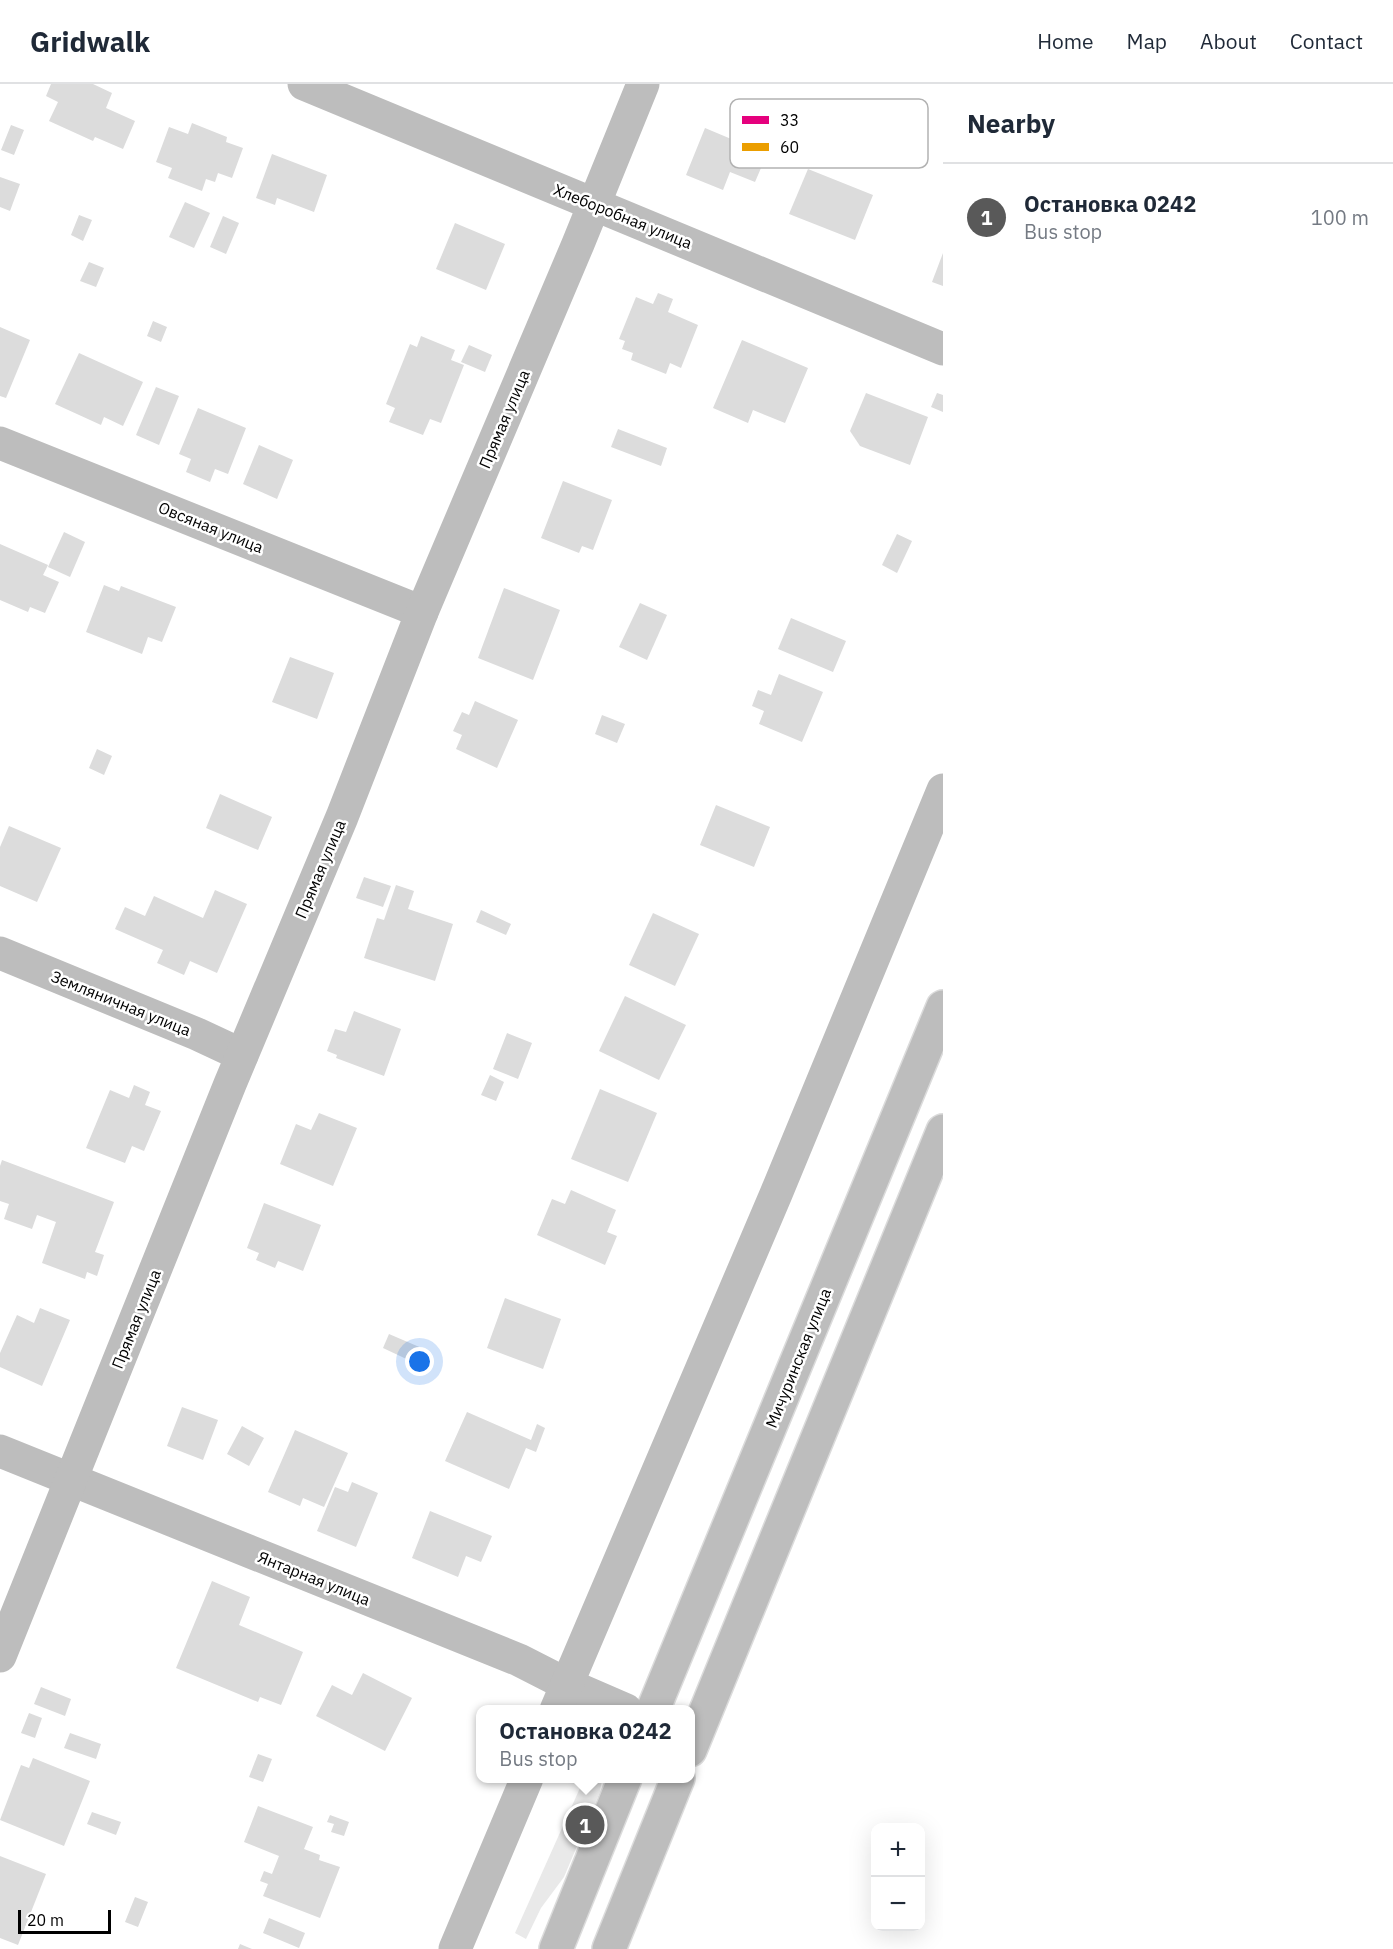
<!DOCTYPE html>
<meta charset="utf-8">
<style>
:root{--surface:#fff;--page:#f6f6f7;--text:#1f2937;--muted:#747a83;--line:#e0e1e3;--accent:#595959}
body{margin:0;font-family:"IBM Plex Sans",sans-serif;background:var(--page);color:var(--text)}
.controls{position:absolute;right:18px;bottom:18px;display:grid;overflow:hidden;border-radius:12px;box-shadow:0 6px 24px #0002}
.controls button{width:54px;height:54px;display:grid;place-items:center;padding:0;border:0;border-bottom:2px solid var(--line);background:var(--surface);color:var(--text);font:30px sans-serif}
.scale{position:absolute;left:18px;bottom:15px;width:93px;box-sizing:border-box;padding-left:6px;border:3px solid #000;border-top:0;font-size:16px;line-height:21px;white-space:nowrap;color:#000;-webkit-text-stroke:4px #fff;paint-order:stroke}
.you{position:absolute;left:420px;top:1278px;width:21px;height:21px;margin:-15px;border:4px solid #fff;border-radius:50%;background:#1a73e8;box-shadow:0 0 0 9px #1a73e833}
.badge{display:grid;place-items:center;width:39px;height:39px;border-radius:50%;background:var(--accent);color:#fff;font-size:20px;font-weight:700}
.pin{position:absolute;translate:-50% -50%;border:3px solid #fff;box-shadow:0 2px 6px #0006}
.popup{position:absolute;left:476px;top:1621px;width:219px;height:78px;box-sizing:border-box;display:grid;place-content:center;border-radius:12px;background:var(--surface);filter:drop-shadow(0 2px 4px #0005);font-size:20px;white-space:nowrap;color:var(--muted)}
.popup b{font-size:22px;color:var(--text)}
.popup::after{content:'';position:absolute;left:50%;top:100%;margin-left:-12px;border:12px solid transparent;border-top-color:var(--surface)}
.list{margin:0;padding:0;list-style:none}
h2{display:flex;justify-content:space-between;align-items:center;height:78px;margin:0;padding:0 24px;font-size:26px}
h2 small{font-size:20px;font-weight:400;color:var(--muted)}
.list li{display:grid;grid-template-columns:39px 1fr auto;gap:18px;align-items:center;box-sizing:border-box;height:108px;padding:0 24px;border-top:2px solid var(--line)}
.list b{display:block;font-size:22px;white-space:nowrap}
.list p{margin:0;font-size:20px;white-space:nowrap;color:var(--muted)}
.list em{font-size:20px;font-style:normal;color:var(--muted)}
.map{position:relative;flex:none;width:943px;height:1865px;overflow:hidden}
header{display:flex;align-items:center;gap:36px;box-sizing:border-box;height:84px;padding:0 30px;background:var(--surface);border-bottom:2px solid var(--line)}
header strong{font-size:28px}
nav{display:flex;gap:33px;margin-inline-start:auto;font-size:21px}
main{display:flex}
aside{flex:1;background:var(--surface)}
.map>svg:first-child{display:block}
.green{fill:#e9e9e9}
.building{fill:#dcdcdc}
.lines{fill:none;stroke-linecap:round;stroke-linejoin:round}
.major-casing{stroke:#dbdbdb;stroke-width:36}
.minor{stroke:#bdbdbd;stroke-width:33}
.major{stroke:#bdbdbd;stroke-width:33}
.labels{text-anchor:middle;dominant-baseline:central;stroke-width:5;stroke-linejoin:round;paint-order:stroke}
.street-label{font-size:16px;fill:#000;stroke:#fff}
.key{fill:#fff;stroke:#b2b2b2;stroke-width:1.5}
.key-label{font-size:16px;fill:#000}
</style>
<header>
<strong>Gridwalk</strong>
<nav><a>Home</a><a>Map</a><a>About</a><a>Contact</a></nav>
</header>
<main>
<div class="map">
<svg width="943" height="1865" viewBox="0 0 943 1865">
<rect width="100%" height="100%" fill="#fff"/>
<!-- green -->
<path class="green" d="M584,1695h18l-2,13 -36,85 -23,31 -15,31 -11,-6z"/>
<!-- building -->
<g class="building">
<path d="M51,0h42l19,9 -6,15 29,13 -12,28 -28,-12 -2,4 -44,-20 9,-19 -12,-6z"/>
<path d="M192,39l35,14 -1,5 17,6 -11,30 -14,-5 -3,9 -9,-3 -4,12 -34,-13 4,-10 -16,-6 13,-35 19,7z"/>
<path d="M11,41l13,5 -10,25 -13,-5z"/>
<path d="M705,44l62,26 -12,28 -25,-10 -7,18 -37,-15z"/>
<path d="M855,46l19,7 -4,11 -19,-7z"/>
<path d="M272,70l55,21 -13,37 -37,-14 -2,7 -19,-7z"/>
<path d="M808,85l65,26 -18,45 -66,-26z"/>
<path d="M0,93l20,7 -10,27 -10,-4z"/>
<path d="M185,118l25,11 -16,35 -25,-11z"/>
<path d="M79,131l13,5 -9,21 -12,-6z"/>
<path d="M223,132l16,7 -13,31 -16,-7z"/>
<path d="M455,139l50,21 -19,46 -50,-21z"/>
<path d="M943,169v33l-11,-4z"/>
<path d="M89,178l15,6 -8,19 -16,-6z"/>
<path d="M658,209l15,6 -5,13 30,13 -17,43 -11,-5 -4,11 -35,-14 2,-7 -11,-4 3,-8 -6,-2 17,-42 17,7z"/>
<path d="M153,237l14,6 -6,15 -14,-6z"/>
<path d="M0,243l30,13 -24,58 -6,-2z"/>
<path d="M421,252l34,14 -4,10 13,5 -23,58 -11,-4 -7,16 -34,-13 6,-14 -9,-4 24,-60 7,3z"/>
<path d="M742,256l66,28 -23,55 -32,-13 -5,13 -35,-15z"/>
<path d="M469,261l23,10 -7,17 -24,-10z"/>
<path d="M79,269l64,29 -20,44 -19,-9 -3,8 -46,-21z"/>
<path d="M156,303l23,9 -20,49 -23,-10z"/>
<path d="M866,309l62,24 -18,48 -50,-19 -10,-15z"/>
<path d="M937,309l6,2v17l-12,-5z"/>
<path d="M198,324l48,20 -18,46 -13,-5 -5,13 -24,-10 5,-13 -12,-5z"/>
<path d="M618,345l49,19 -6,18 -50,-19z"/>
<path d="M259,361l34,15 -16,39 -34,-15z"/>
<path d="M563,397l49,19 -19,50 -11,-4 -3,7 -38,-15z"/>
<path d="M64,448l21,10 -15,35 -22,-10z"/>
<path d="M897,450l15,7 -15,32 -15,-8z"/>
<path d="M0,460l48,21 -5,10 16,7 -14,31 -15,-6 -2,5 -28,-12z"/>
<path d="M104,501l15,6 2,-5 55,21 -14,35 -14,-5 -6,17 -56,-22z"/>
<path d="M504,504l56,22 -27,70 -55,-22z"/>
<path d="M640,519l27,12 -20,45 -28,-13z"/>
<path d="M791,534l55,23 -13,31 -55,-23z"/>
<path d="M290,573l44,16 -17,46 -45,-17z"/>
<path d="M779,590l44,18 -21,50 -43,-18 5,-13 -12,-5 6,-16 13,5z"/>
<path d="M475,617l43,19 -21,48 -41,-19 6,-14 -9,-4 9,-19 7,3z"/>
<path d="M602,631l23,9 -8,19 -22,-9z"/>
<path d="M97,665l15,7 -8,19 -15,-7z"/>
<path d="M220,710l52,23 -14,33 -52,-22z"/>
<path d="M716,721l54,22 -16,40 -54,-22z"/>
<path d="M9,742l52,22 -24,54 -37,-16v-39z"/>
<path d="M364,793l27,9 -8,21 -27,-9z"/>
<path d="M396,801l18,6 -6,18 45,15 -18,57 -71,-23 13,-40 7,2z"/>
<path d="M215,806l32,14 -30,69 -27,-12 -6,14 -27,-12 6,-13 -48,-21 10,-22 20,9 9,-20 49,22z"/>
<path d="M481,826l30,14 -5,11 -30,-13z"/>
<path d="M653,829l46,21 -24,52 -46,-21z"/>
<path d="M625,912l61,29 -27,55 -60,-29z"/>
<path d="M354,927l47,18 -17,47 -48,-18 1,-3 -10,-4 8,-22 11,3z"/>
<path d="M507,949l25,10 -14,36 -25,-10z"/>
<path d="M490,991l14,7 -8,19 -15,-6z"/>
<path d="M134,1001l16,7 -5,13 16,6 -17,40 -12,-5 -7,17 -39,-15 24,-58 19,8z"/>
<path d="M600,1005l57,24 -29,69 -57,-23z"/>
<path d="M319,1029l38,15 -24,58 -53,-22 16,-40 15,6z"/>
<path d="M2,1076l112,42 -19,50 9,3 -7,21 -10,-4 -2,7 -43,-16 14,-41 -19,-7 -5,14 -28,-10 5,-15 -9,-3v-35z"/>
<path d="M571,1106l45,20 -9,22 10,4 -12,29 -68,-30 15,-36 13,5z"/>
<path d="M264,1119l57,22 -18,46 -25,-10 -3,7 -19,-8 3,-7 -12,-5z"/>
<path d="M505,1214l56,21 -18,50 -56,-21z"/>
<path d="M40,1224l30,12 -28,66 -42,-19v-14l17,-38 17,8z"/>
<path d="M389,1250l35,15 -7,15 -34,-16z"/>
<path d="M182,1323l36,13 -15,40 -36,-14z"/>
<path d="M467,1328l64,28 6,-16 8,4 -9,24 -10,-4 -17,41 -64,-28z"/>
<path d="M242,1342l22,12 -15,28 -22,-12z"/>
<path d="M295,1346l53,23 -24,54 -21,-9 -3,8 -32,-14z"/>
<path d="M352,1398l26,11 -22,54 -39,-16 18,-44 13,5z"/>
<path d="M430,1427l62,25 -11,26 -15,-6 -8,21 -46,-19z"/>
<path d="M212,1497l38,16 -11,28 64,27 -22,53 -21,-8 -2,5 -82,-34z"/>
<path d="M363,1589l49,25 -27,53 -69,-35 16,-31 20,10z"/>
<path d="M41,1603l30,12 -6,17 -31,-12z"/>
<path d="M29,1629l13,5 -7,20 -14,-5z"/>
<path d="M70,1649l31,11 -5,15 -32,-11z"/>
<path d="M258,1670l14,5 -9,23 -14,-5z"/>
<path d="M33,1674l57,23 -26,65 -64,-26 21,-55 8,3z"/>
<path d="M258,1722l55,21 -9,22 16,6 -1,5 21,7 -20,51 -57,-22 5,-12 -8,-3 4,-10 8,3 7,-18 -35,-14z"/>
<path d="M92,1728l29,10 -5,13 -29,-11z"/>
<path d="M330,1731l19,7 -5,14 -13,-4 3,-8 -7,-2z"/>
<path d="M0,1772l46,18 -28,71 -18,-7z"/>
<path d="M135,1813l13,5 -10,25 -13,-5z"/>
<path d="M269,1834l36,15 -6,15 -36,-15z"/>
<path d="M240,1860l12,5h-14z"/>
</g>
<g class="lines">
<!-- major casing -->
<g class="major-casing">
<g id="major">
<path d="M653,1626l290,-703"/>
<path d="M690,1666l253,-619"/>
<path d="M556,1865l69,-171"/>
<path d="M609,1865l69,-171"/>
</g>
</g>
<!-- minor -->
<g class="minor">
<path d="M304,0l639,265"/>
<path d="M0,359l422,169"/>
<path d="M0,869l197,81 45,21"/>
<path d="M0,1367l519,209 47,24 60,26"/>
<path d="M0,1572l230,-572 112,-267 80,-205 156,-368 65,-160"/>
<path d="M556,1626l220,-516 167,-404"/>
<path d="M455,1865l72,-171"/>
</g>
<!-- major -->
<use href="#major" class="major"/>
</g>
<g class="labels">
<!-- street labels -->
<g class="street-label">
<text transform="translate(623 132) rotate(22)">Хлеборобная улица</text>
<text transform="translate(504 335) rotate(-67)">Прямая улица</text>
<text transform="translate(211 443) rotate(22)">Овсяная улица</text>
<text transform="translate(320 785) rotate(-67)">Прямая улица</text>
<text transform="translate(121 919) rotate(22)">Земляничная улица</text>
<text transform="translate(136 1235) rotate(-68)">Прямая улица</text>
<text transform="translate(798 1274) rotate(-68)">Мичуринская улица</text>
<text transform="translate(314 1494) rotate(22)">Янтарная улица</text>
</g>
</g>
<!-- legend -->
<rect x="730" y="15" width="198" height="69" rx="9" class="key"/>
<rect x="742" y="32" width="27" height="8" fill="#e5007d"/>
<rect x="742" y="59" width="27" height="8" fill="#eb9e00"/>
<g class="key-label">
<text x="780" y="42">33</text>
<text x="780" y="69">60</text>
</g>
</svg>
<div class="controls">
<button>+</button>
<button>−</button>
</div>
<div class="scale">20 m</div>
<div class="you"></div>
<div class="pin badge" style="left:585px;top:1741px">1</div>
<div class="popup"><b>Остановка 0242</b>Bus stop</div>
</div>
<aside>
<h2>Nearby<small></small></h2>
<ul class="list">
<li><span class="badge">1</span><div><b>Остановка 0242</b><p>Bus stop</p></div><em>100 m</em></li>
</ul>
</aside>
</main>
